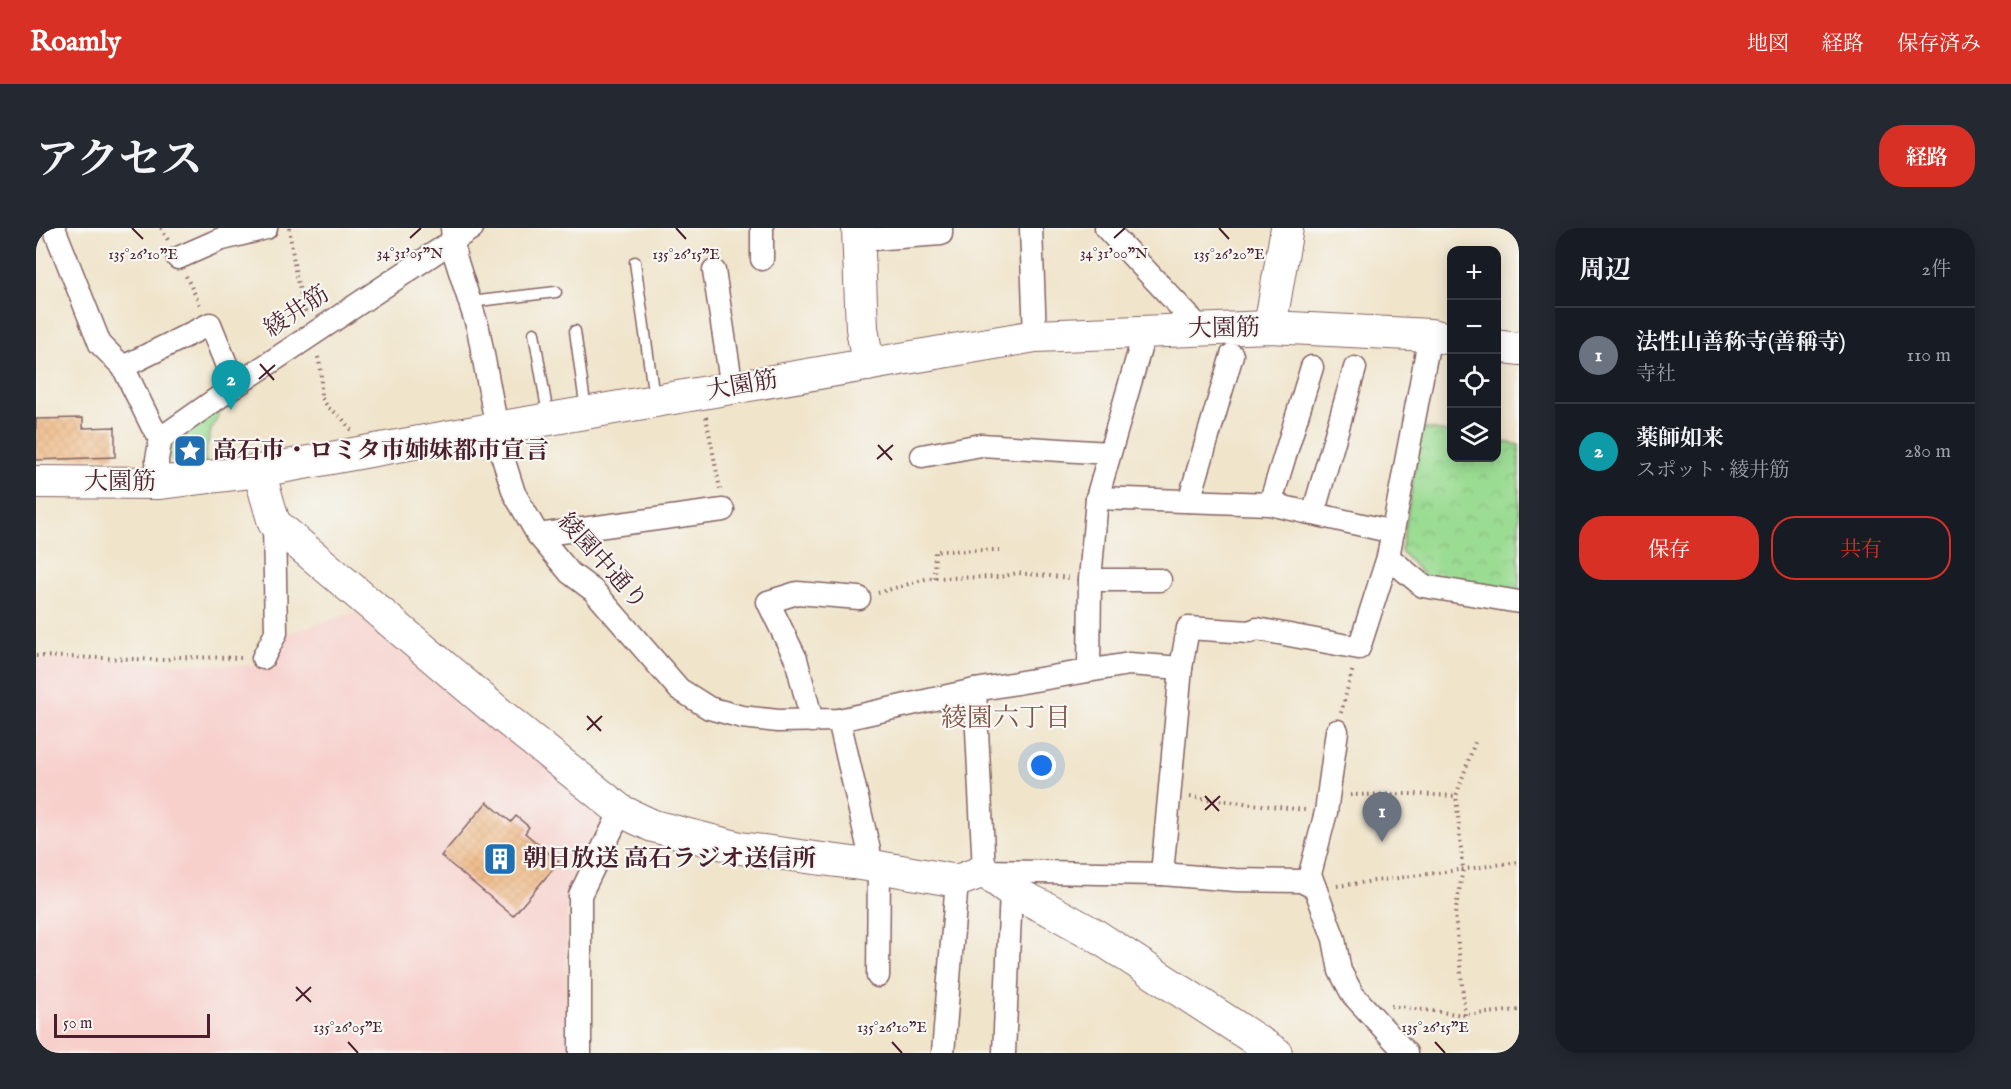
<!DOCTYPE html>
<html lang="ja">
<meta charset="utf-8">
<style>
:root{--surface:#171b24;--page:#242831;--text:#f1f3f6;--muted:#9ea1a6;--line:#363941;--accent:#d93025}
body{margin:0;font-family:"IM FELL English","Noto Serif JP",serif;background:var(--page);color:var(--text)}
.controls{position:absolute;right:18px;top:18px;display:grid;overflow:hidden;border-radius:12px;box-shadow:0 3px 15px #0003}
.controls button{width:54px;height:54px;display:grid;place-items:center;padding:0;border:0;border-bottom:2px solid var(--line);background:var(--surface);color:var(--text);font:30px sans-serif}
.scale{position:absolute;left:18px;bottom:15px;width:156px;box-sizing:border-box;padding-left:6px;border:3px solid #4a1f2b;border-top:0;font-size:16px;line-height:21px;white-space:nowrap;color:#4a1f2b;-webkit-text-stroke:4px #f6f6f2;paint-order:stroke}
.you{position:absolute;left:1006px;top:538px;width:21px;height:21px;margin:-15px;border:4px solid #fff;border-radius:50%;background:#1a73e8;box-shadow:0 0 0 9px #1a73e833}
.badge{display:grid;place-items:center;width:39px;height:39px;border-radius:50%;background:var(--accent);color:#fff;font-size:20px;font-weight:700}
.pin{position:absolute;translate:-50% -50px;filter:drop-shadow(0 2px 3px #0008)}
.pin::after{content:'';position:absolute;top:32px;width:21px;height:18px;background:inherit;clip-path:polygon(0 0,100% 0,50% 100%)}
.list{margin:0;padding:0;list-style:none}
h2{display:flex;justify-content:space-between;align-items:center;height:78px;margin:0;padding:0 24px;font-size:26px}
h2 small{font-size:20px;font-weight:400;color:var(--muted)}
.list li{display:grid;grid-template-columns:39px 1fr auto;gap:18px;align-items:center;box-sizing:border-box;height:96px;padding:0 24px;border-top:2px solid var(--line)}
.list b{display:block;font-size:22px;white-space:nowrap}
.list p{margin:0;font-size:20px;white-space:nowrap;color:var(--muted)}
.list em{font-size:20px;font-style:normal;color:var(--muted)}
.actions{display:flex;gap:12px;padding:18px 24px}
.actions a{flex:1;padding:14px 0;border:2px solid var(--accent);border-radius:24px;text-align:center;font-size:21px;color:var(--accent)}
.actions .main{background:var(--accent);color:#fff}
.icon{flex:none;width:33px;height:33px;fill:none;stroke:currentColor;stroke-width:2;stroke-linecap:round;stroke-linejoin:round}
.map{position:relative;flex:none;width:1483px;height:825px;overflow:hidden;border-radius:24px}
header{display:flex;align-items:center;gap:36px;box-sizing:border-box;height:84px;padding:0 30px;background:var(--accent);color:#fff}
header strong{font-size:28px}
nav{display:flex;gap:33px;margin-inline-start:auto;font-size:21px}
.intro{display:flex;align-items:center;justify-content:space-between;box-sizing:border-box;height:144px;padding:0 36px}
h1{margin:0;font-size:42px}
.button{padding:15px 27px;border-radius:24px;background:var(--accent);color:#fff;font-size:21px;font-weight:700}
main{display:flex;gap:36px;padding:0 36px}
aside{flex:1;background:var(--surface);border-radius:24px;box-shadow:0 3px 15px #0003}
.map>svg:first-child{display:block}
.built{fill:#f7d0cc}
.park{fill:url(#park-crowns);stroke:#727e5f;stroke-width:1.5}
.building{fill:url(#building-cross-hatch)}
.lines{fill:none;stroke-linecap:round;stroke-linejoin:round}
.lane-casing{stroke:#846463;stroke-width:13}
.street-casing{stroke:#846463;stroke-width:25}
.secondary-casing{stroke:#846463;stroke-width:34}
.path{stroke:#846463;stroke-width:4;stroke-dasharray:1.5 4.5;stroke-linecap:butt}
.lane{stroke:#fff;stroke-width:10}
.street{stroke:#fff;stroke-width:22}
.secondary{stroke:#fff;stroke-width:32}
.ticks{fill:none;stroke:#4a1f2b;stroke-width:2}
.labels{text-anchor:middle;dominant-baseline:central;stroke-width:4.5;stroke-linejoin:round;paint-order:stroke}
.street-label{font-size:24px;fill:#4a1f2b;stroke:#f6f6f2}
.poi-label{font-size:24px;font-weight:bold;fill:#4a1f2b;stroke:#f6f6f2;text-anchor:start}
.neighbourhood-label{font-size:26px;fill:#845245;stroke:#f6f6f2}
.ticks-label{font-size:15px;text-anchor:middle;fill:#4a1f2b;stroke:#f6f6f2;stroke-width:4.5;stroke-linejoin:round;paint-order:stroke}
</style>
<header>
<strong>Roamly</strong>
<nav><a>地図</a><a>経路</a><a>保存済み</a></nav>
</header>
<div class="intro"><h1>アクセス</h1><a class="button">経路</a></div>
<main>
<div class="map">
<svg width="1483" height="825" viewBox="0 0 1483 825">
<defs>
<pattern id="park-crowns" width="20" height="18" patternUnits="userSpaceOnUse" patternTransform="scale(1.5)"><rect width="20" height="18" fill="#9bdc93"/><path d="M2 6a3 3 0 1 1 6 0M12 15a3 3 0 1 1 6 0" fill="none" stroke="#87bc7f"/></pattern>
<pattern id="building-cross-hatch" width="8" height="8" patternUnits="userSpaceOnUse" patternTransform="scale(1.5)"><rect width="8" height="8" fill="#efb176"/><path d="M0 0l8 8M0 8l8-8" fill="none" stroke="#ce9866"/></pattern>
</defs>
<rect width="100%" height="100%" fill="#f6f6f2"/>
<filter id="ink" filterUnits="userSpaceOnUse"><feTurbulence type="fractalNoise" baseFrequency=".0167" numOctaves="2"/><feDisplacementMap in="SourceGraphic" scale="12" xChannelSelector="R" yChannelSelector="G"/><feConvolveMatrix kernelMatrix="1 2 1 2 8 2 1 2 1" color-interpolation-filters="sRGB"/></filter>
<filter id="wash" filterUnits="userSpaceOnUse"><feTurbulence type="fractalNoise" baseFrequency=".008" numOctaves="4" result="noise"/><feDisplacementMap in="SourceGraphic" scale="24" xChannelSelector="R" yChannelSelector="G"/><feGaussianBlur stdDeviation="1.35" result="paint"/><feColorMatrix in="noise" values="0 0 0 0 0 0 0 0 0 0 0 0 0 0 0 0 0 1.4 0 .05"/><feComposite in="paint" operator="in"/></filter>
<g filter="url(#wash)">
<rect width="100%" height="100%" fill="#f0e4ca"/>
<!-- built -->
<path class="built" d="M320,384l252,199 -41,80 -2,119 4,43h-533v-394l225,7 17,-30z"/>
<!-- park -->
<g class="park">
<path d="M191,172l-16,30 -6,25 2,12h-29l-9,-10 1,-10z"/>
<path d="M1386,200l29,5 1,25h44l1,-17 22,4v148l-94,-16 -24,-26z"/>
</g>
<g id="blocks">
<!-- building -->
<g class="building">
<path d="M47,190v10l32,-1v30l-79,3v-41z"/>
<path d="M451,574l24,20 5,-6 13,11 -4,6 34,29 -46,54 -72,-60z"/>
</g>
</g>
</g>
<g filter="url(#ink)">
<use href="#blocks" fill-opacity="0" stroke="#846463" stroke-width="1.5"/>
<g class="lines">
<!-- lane casing -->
<g class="lane-casing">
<g id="lane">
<path d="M599,34l19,136"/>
<path d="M434,74l86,-10"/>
<path d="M539,103l11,80"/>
<path d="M498,105l14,82"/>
</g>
</g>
<!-- street casing -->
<g class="street-casing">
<g id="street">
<path d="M18,0l46,116 23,23 29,59 9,12"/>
<path d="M416,0l3,28 23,72 24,127 12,38 24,42 32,38 24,18 85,98 30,19 33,9 36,4 61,-1 136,-30 154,-26 52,4"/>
<path d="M995,0l4,108"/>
<path d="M1070,0l95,101"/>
<path d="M822,12l83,-6v-6"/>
<path d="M142,30l41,-18 47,-12"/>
<path d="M726,31v-31"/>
<path d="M678,43l18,117"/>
<path d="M87,139l87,-43 25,62"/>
<path d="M886,228l59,-11 128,8"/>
<path d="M122,255l-1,-24 4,-21 74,-52 237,-158"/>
<path d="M1061,270l173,6 123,28"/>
<path d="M1153,273l43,-146"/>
<path d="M1234,276l42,-137"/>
<path d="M1277,286l42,-146"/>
<path d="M502,307l185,-25"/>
<path d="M1352,329l35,29 96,16"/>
<path d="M1054,352l7,-82 48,-167"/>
<path d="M227,430l13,-25 -2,-110"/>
<path d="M1053,442l1,-90h70"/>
<path d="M939,462l9,181 178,3 73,6 66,1 14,7"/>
<path d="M803,492l30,130 -2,15"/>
<path d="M776,493l-16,-62 -28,-57 29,-9 62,5"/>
<path d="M1301,503l-11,81 -16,62 24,65 6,32 13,24 53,58"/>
<path d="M1126,646l19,-206 7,-40 61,4 8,-3 102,19 29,-91 42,-222"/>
<path d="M842,748l1,-108"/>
<path d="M544,825v-158l41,-84"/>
<path d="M907,825l14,-172"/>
<path d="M968,825l7,-162"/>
</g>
</g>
<!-- secondary casing -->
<g class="secondary-casing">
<g id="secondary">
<path d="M822,0l4,100 6,37"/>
<path d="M1234,99l17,-99"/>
<path d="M1460,118l23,3"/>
<path d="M223,243l15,52 232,196 115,92 32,15 87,22 127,17 90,16 27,-10 27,20 39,19 45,25 181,118"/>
<path d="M0,254l122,1 101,-12 238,-43 538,-92 235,-9 160,8 22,4"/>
</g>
</g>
<!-- path -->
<g class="path">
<path d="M125,0l7,12"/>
<path d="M253,0l7,48 10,39"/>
<path d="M150,48l15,31"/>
<path d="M282,129l3,14v26l7,10 13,10 10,13"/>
<path d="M670,189l14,72"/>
<path d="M898,350l1,-27 64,-1"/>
<path d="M842,365l51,-15 71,-1 17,-4 55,5"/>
<path d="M0,428l130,4 9,-3 69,1"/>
<path d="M1305,485l12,-45"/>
<path d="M1314,567l59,-1 47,2"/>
<path d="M1154,569l115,13"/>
<path d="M1301,658l182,-24"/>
<path d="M1355,778l74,9 54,-5"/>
<path d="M1429,787l-10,-101 8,-45 -7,-73 20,-57"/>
</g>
<!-- lane -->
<use href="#lane" class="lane"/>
<!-- street -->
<use href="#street" class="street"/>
<!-- secondary -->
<use href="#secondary" class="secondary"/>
</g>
</g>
<!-- ticks -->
<path class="ticks" d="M96,0l11,11M640,0l10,11M1183,0l10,11M374,10l11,-10M1078,10l11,-10M224,136l14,16M223,151l16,-14M842,217l14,15M841,231l16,-14M551,488l14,15M551,502l15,-14M1169,568l14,15M1169,582l15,-14M260,759l15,15M260,773l15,-14M312,814l10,11M856,814l10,11M1399,814l10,11"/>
<!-- icons -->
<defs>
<g id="sight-square" transform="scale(1.725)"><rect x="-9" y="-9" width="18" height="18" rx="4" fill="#1f6fb2" stroke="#f6f6f2"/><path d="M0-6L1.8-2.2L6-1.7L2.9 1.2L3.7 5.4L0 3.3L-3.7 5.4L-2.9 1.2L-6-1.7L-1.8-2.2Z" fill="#fff"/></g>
<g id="building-square" transform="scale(1.725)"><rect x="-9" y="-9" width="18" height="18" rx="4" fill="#1f6fb2" stroke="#f6f6f2"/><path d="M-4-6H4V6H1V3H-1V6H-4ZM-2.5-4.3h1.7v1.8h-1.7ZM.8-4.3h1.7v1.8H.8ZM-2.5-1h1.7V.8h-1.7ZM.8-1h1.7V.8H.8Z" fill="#fff"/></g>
</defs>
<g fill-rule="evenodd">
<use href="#sight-square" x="154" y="223"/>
<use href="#building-square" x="464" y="631"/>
</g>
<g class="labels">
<!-- street labels -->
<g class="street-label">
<text transform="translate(261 84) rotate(-34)">綾井筋</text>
<text transform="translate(1188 101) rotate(-1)">大園筋</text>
<text transform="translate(706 158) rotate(-10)">大園筋</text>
<text x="84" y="254">大園筋</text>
<text transform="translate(566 334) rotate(48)">綾園中通り</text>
</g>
<!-- poi labels -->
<g class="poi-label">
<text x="177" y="223">高石市・ロミタ市姉妹都市宣言</text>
<text x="487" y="631">朝日放送 高石ラジオ送信所</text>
</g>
<!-- neighbourhood labels -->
<g class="neighbourhood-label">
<text x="970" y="490">綾園六丁目</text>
</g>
</g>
<g class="ticks-label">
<text x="374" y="30">34°31'05"N</text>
<text x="1078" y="30">34°31'00"N</text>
<text x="107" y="31">135°26'10"E</text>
<text x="650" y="31">135°26'15"E</text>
<text x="1193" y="31">135°26'20"E</text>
<text x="312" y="804">135°26'05"E</text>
<text x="856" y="804">135°26'10"E</text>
<text x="1399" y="804">135°26'15"E</text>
</g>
</svg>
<div class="controls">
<button>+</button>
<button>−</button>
<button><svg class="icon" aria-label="locate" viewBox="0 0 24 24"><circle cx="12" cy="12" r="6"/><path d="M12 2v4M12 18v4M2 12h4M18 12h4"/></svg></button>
<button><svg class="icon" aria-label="layers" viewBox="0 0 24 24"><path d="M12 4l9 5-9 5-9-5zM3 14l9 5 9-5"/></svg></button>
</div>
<div class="scale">50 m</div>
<div class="you"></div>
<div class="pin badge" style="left:1346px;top:614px;background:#6b7280">1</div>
<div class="pin badge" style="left:195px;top:182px;background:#0f9aa8">2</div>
</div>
<aside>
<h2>周辺<small>2件</small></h2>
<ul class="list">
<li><span class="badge" style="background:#6b7280">1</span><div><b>法性山善称寺(善稱寺)</b><p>寺社</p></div><em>110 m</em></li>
<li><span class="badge" style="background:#0f9aa8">2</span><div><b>薬師如来</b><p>スポット · 綾井筋</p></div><em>280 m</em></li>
</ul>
<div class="actions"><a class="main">保存</a><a>共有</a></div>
</aside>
</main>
